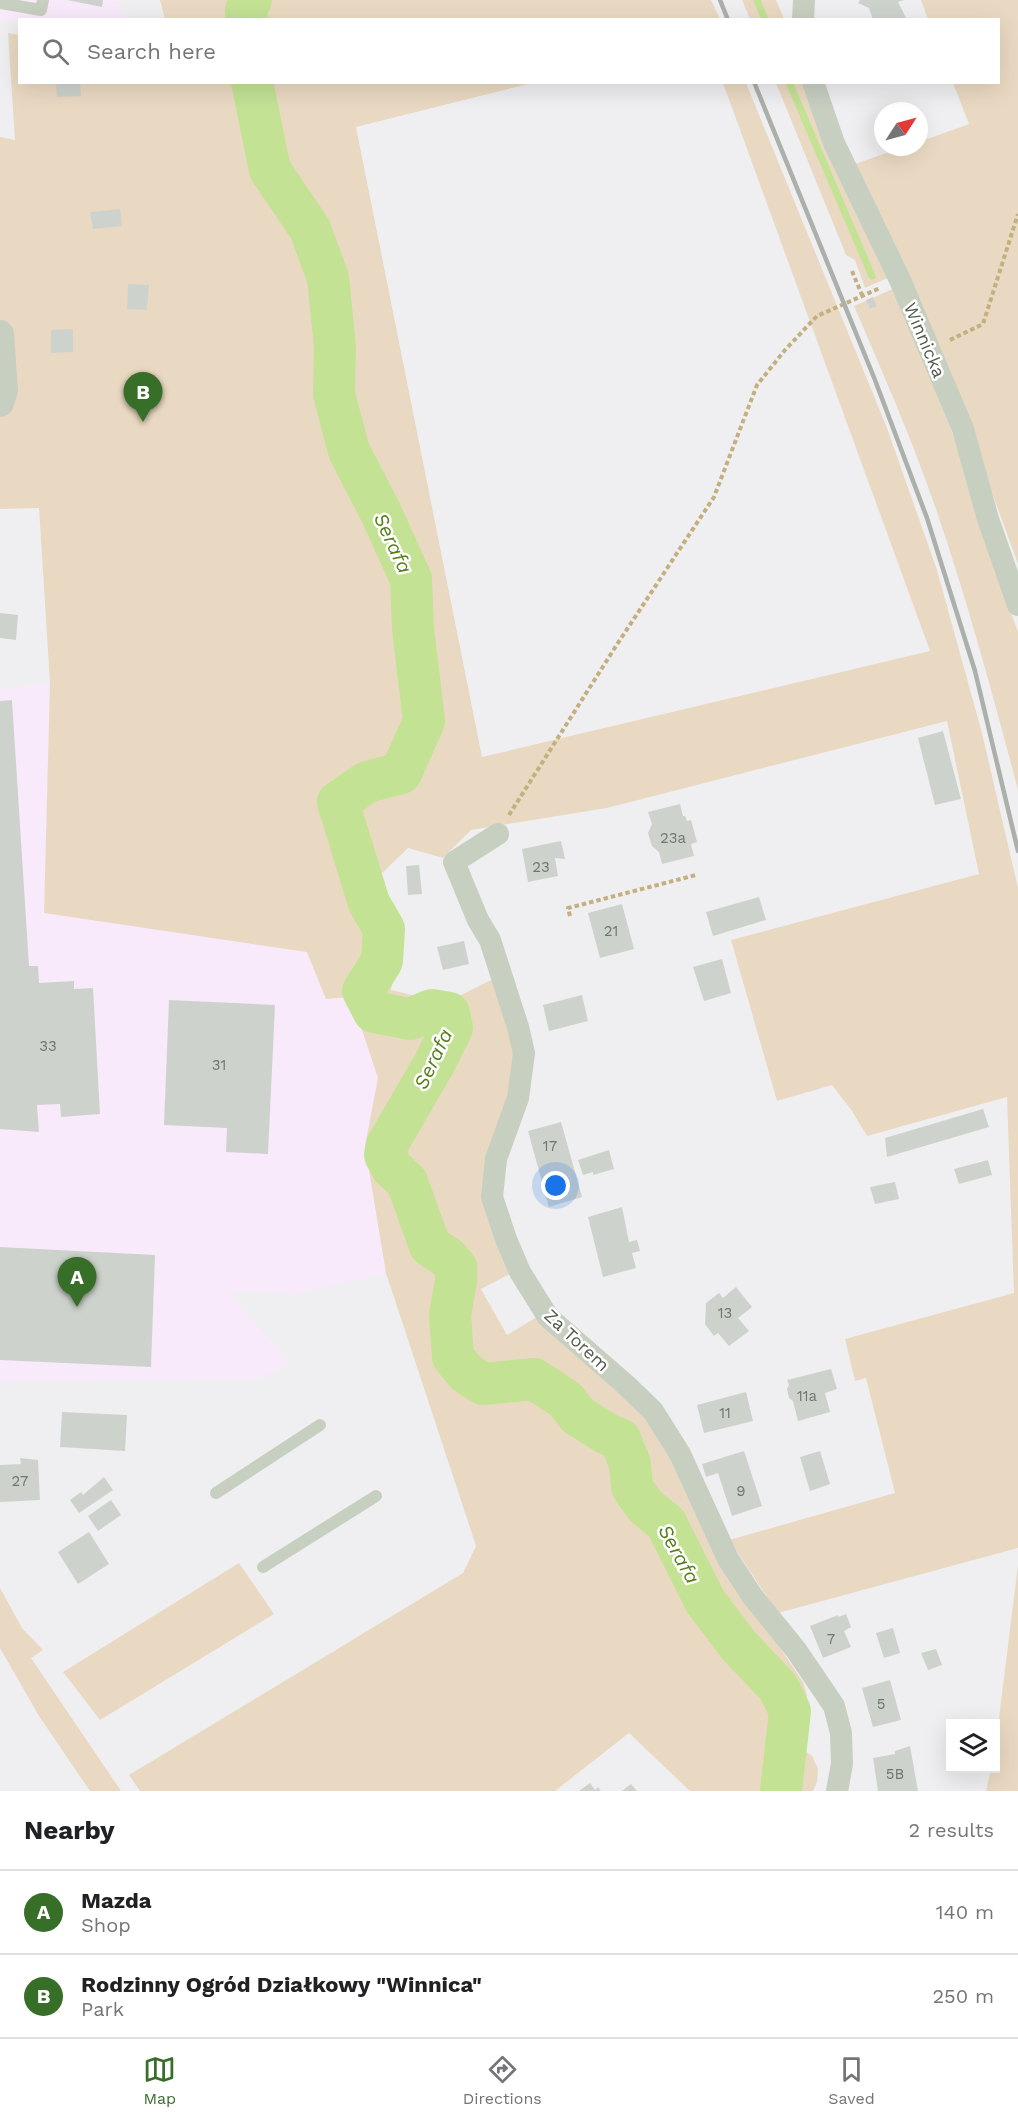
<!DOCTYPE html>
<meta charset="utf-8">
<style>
:root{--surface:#fff;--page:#f2f2f2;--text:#202124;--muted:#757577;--line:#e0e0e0;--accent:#376e28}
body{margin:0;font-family:"Work Sans",sans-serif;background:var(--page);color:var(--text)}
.controls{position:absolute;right:18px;bottom:18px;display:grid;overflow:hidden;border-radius:0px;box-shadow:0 6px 24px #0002}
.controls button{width:54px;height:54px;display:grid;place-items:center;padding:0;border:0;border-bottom:2px solid var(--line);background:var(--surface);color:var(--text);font:30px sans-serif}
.compass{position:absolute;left:874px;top:102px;width:54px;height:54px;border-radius:50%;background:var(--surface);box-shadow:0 6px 24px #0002;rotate:54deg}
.you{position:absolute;left:556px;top:1186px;width:21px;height:21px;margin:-15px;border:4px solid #fff;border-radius:50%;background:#1a73e8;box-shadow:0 0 0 9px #1a73e833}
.badge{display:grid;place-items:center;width:39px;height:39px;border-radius:50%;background:var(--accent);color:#fff;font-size:20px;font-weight:700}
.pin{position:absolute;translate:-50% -50px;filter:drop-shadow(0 2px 3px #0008)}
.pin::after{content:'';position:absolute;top:32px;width:21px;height:18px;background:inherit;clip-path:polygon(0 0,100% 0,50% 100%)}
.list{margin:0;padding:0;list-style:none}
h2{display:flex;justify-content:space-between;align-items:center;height:78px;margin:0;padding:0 24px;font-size:26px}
h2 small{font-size:20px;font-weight:400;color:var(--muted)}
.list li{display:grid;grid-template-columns:39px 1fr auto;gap:18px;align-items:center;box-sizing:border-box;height:84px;padding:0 24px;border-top:2px solid var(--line)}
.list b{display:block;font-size:22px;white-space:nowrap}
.list p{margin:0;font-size:20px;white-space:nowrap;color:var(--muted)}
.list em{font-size:20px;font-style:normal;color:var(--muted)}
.icon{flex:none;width:33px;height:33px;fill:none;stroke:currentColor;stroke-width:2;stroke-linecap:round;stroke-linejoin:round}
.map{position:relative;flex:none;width:1018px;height:1791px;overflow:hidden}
.search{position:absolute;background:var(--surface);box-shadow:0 6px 24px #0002;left:18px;right:18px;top:18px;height:66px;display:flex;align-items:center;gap:15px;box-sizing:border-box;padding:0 21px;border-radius:0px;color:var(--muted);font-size:22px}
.sheet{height:246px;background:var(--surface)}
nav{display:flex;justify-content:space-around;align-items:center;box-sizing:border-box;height:84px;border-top:2px solid var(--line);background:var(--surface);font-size:16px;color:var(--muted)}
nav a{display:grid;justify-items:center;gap:3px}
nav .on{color:var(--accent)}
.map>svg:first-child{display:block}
.commercial{fill:#f8eafa}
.green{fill:#ead9c2}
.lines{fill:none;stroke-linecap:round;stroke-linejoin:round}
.stream{stroke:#c3e294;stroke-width:7}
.river{stroke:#c3e294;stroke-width:42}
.building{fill:#cdd3cc}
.path{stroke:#c4af7e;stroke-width:4;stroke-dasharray:4.5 3;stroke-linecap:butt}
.service{stroke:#c7cfc1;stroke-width:12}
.minor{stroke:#c7cfc1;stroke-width:22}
.tertiary{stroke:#c7cfc1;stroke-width:28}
.rail{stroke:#abb0aa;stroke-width:4.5}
.labels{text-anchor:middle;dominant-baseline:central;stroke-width:5;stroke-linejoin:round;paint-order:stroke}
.number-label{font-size:15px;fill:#6e786a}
.street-label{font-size:18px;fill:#4f5a49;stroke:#fff}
.water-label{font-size:20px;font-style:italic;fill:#567f1a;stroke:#fff}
</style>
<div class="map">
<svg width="1018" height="1791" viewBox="0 0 1018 1791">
<rect width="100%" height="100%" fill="#efeff1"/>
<!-- commercial -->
<g class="commercial">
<path d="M0,0h120l-1,10 10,5 2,4 -111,1 -1,2 -19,-3z"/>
<path d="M50,683l-6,230 263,39 19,47 25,-2 27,81 -13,68 21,127 -93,21 -65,-3 62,73 -32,15 -258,2v-692z"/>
</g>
<!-- green -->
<g class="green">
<path d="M160,0h551l9,19 -555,1z"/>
<path d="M742,0h34l8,19h-34z"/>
<path d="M921,0h97v564l-42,-115 -124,-284 52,-18h15v-5l50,-18 -16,-41 45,-1v-62l-70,-1z"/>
<path d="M8,33l11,2 1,47 512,1 -176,44 126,630 448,-106 -207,-568h23l141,345 50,142 45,163 36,155v660l-240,65 -49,-73 166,-47 -29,-115 -11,3 -10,-42 169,-46 -7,-196 -140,39 -15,-25 -20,-26 -55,16 -46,-161 248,-66 -32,-153 -340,87 -136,22 -28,28 -35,-10 -33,32 7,21 18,38 -9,51 54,13 48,-24 24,72 -7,45 -23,72 28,103 -34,18 26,46 33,-20 108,101 117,209 38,57 4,13 -2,13 -10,27 6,13 11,8 6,13 -1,13 -4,9h-123l-61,-58 -74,58h-415l-11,-16 334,-202 13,-27 -90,-273 -21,-127 13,-68 -27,-81 -25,2 -19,-47 -263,-39 6,-230 -11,-175 -39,1v-372l15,3z"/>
<path d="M776,83h31l83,194 -25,11 -10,-28 -9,-5z"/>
<path d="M895,288l65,164 31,105 27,75v158c-24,-91 -49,-183 -79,-272 -24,-72 -55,-142 -85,-212z"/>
<path d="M239,1563l35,51 -174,106 -37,-48z"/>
<path d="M1018,1565v226h-32l5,-22 5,-1v-26z"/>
<path d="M0,1588l22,40 21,22 -12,8 90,133h-31l-51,-75 -39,-68z"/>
</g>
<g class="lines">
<!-- stream -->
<g class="stream">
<path d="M757,0l8,20"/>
<path d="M789,82l83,194"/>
</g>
<!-- river -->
<g class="river">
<path d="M247,20l-1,-10 5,-10"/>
<path d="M252,82l18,88 40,59 18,49 7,69 -1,47 15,57 32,62 30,66 2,50 11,92 -23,52 -34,9 -29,20 31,101 15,26 -2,32 -19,30 11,21 36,7 22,-9 17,3 3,15 -18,36 -47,81 -2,10 7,13 15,14 23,64 17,11 9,10v14l-6,34 3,42 13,16 17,11 51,-5 32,21 11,15 30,19 13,5 10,25 2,23 13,19 21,17 39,78 34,45 39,41 12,24 -9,80"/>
</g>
</g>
<!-- building -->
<g class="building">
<path d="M67,0h36l-1,7z"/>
<path d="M860,0h44l-6,2 8,16 -33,2 -4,-12 -11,-5z"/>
<path d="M56,82h24l1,14 -24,1z"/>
<path d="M120,209l2,17 -29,3 -3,-17z"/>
<path d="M128,284l21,1 -2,25 -20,-1z"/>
<path d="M873,297l4,9 -7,3 -4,-9z"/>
<path d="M73,329v23l-22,1v-23z"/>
<path d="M0,613l18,2 -2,25 -16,-2z"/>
<path d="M12,700l17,266h9l1,17 35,-2v8l19,-1 7,126 -39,3 -1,-13 -23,1 2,27 -39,-3v-428z"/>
<path d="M943,731l18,68 -26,6 -17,-67z"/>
<path d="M680,804l3,12h2l2,5 4,-1 6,22 -6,2 3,12 -32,8 -3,-12 -7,-6 -4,-13 4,-9 -4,-12z"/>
<path d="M561,841l4,18 -10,-1 3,18 -30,6 -6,-33z"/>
<path d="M419,865l3,29 -14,1 -2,-29z"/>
<path d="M759,897l7,23 -53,16 -7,-24z"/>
<path d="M622,904l12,45 -34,9 -12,-45z"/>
<path d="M464,941l5,23 -26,6 -6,-23z"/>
<path d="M722,959l9,34 -27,8 -11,-34z"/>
<path d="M582,995l6,26 -39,10 -6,-26z"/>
<path d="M169,1000l106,5 -7,149 -42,-2 1,-24 -63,-3z"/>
<path d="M983,1109l6,18 -102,30 -2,-19z"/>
<path d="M561,1122l21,75 -33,10 -21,-76z"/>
<path d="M609,1150l5,19 -21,6v-3l-10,3 -5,-15z"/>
<path d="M988,1160l4,15 -33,9 -5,-15z"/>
<path d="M895,1182l4,17 -24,5 -5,-17z"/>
<path d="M622,1207l7,35 8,-2 3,11 -8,2 4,15 -33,9 -15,-60z"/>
<path d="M0,1247l155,8 -4,112 -151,-7z"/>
<path d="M736,1287l16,20 -14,11 11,13 -20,15 -11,-13 -4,3 -9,-12 1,-21 13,-10 4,5z"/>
<path d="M831,1369l6,20 -12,4 5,19 -32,9 -5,-20 -4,-3 -2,-9 2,-4 -2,-5z"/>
<path d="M746,1392l7,29 -49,12 -7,-28z"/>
<path d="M62,1412l65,3 -2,36 -65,-4z"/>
<path d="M744,1451l18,55 -30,10 -14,-43 -12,4 -4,-13z"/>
<path d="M820,1451l10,33 -20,7 -10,-34z"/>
<path d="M20,1458l18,2 2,40 -40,2v-37l21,-1z"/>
<path d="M104,1477l9,13 -34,23 -9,-13 11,-8 2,3z"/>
<path d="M111,1500l10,15 -23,16 -10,-15z"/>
<path d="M89,1532l20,32 -31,20 -20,-32z"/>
<path d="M846,1614l5,13 -7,4 7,16 -28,11 -13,-32 28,-11v2z"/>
<path d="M893,1628l7,25 -16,5 -8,-25z"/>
<path d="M936,1649l6,16 -14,5 -7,-17z"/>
<path d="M890,1680l11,40 -28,7 -11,-39z"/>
<path d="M910,1746l8,45h-40l-5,-33 22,-4v-3z"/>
<path d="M590,1783l5,7 3,-3 3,4h-22z"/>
<path d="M631,1784l6,7h-15z"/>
</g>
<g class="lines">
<!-- path -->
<g class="path">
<path d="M852,271l10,24"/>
<path d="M950,340l33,-16 35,-110"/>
<path d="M509,815l107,-169 98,-149 43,-112 28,-35 32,-34 63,-28"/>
<path d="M570,916l-2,-8 128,-33"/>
</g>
<!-- service -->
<g class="service">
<path d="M0,3l41,7 2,-10"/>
<path d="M216,1493l104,-68"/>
<path d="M263,1567l113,-71"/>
</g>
<!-- minor -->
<g class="minor">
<path d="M803,20l1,-20"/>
<path d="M813,82l21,61 66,137 63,149 25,90 30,86"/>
<path d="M498,834l-44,28 24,58 12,20 28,87 6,26 -6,45 -22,61 -4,38 14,42 14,33 28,45 78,68 27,26 27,43 48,105 25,38 43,53 38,56 7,27 1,31 -5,27"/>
</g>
<!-- tertiary -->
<path class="tertiary" d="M0,334l4,56 -4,13"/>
<!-- rail -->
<g class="rail">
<path d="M720,0l8,20"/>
<path d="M754,82l121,298 52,138 48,153 43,180"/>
</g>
</g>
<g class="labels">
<!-- number labels -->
<g class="number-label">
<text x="673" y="838">23a</text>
<text x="541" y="867">23</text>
<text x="611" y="931">21</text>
<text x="48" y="1046">33</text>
<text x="219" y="1065">31</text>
<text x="550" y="1146">17</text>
<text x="725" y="1313">13</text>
<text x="807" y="1396">11a</text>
<text x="725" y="1413">11</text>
<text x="20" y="1481">27</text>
<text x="741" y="1491">9</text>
<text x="831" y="1639">7</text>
<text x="881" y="1704">5</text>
<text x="895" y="1774">5B</text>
</g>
<!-- street labels -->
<g class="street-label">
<text transform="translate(925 340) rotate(67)">Winnicka</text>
<text transform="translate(577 1340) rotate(43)">Za Torem</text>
</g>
<!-- water labels -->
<g class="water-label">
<text transform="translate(393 543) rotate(65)">Serafa</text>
<text transform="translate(433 1059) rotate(-65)">Serafa</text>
<text transform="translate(679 1554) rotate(61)">Serafa</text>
</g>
</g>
</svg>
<div class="controls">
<button><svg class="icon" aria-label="layers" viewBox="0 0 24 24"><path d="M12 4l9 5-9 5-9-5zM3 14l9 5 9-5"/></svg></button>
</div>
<svg class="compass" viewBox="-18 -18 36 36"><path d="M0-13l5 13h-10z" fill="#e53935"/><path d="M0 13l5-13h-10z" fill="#757577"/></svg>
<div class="you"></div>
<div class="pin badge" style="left:77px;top:1307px">A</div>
<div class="pin badge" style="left:143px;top:422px">B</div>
<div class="search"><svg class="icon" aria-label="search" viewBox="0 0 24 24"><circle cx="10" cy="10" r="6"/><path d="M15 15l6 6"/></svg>Search here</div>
</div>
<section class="sheet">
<h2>Nearby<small>2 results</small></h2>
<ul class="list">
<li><span class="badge">A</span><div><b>Mazda</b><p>Shop</p></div><em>140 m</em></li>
<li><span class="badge">B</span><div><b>Rodzinny Ogród Działkowy &quot;Winnica&quot;</b><p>Park</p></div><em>250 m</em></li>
</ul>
</section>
<nav>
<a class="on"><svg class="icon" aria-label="map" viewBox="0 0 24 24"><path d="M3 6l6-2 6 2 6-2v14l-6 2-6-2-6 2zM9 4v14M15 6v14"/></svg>Map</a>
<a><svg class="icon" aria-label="directions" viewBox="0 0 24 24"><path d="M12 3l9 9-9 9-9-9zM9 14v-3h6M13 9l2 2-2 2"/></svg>Directions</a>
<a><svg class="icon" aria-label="saved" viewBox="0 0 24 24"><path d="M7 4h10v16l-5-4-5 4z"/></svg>Saved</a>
</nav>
